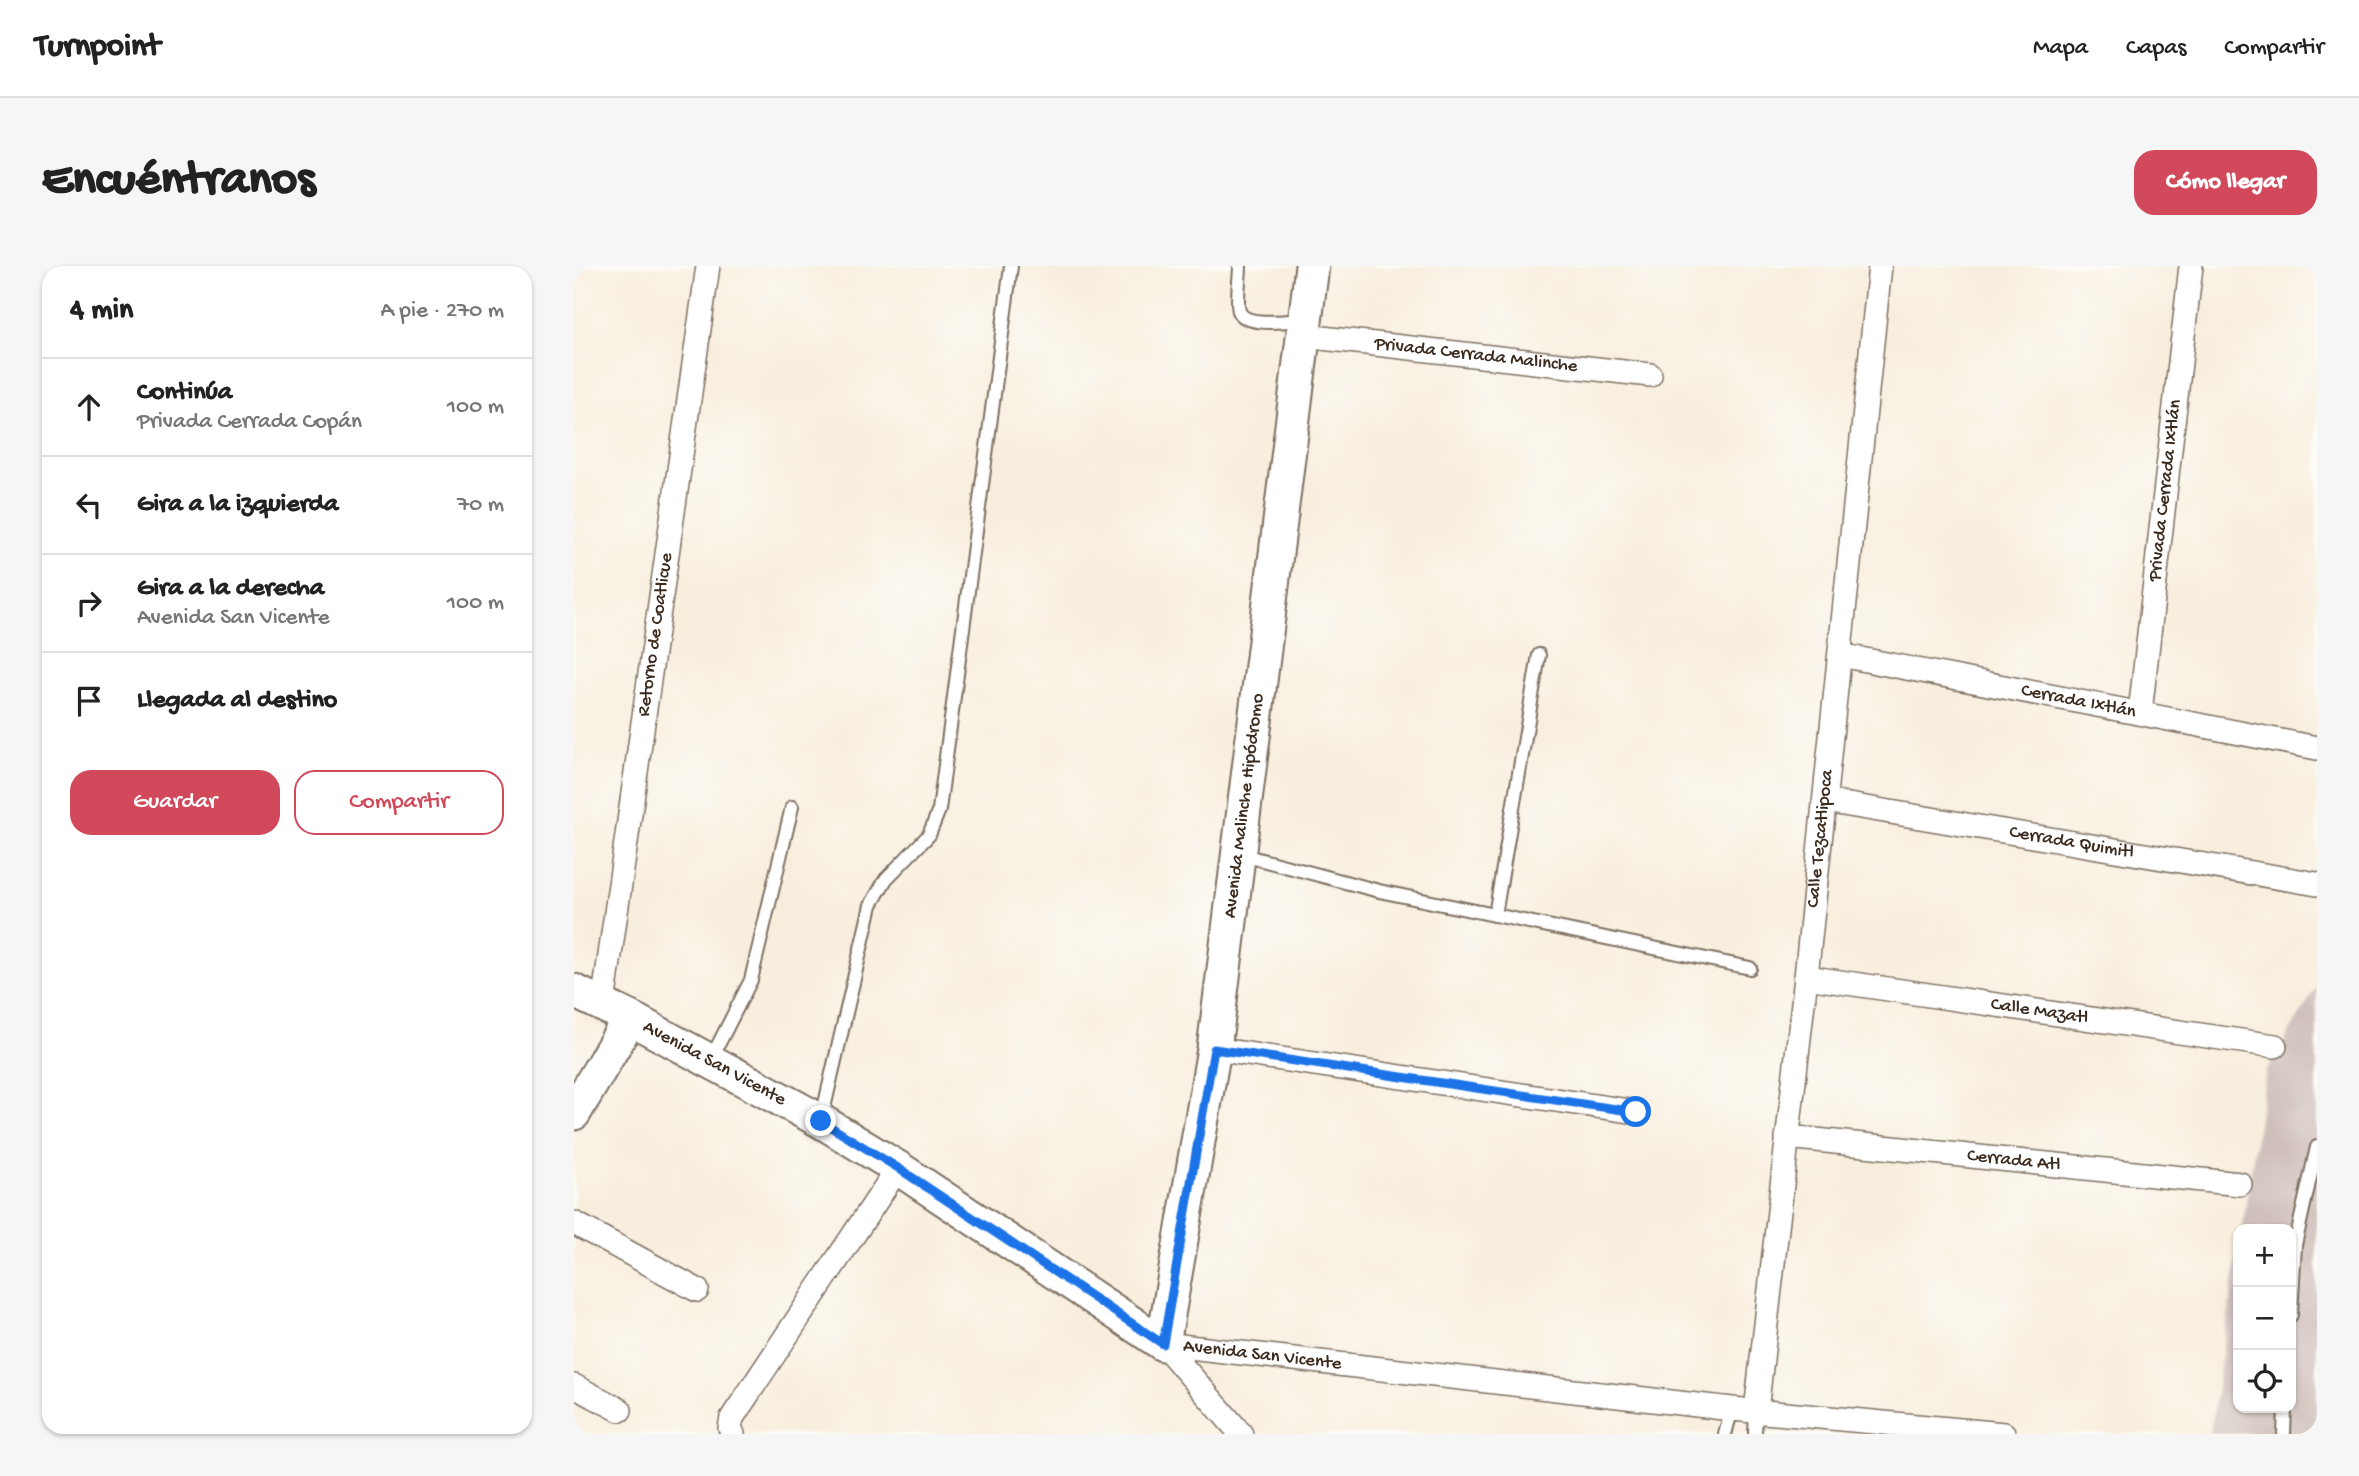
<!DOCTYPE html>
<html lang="es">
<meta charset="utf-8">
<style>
:root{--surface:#fff;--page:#f6f6f6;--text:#222;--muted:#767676;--line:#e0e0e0;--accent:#d1495b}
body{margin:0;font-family:"Gochi Hand",sans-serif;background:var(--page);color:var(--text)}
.controls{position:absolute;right:21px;bottom:21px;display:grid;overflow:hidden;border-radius:14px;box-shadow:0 2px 5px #0004}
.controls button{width:63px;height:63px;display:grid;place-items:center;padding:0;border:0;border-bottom:2px solid var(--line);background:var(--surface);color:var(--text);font:35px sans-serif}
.stop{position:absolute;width:21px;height:21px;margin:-16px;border:5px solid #1a73e8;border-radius:50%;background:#fff}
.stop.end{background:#1a73e8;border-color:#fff;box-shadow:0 2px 7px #0008}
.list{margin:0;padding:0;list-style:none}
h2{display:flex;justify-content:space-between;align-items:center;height:91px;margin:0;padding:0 28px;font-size:30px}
h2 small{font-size:23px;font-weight:400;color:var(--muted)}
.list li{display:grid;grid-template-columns:46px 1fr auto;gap:21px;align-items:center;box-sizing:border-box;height:98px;padding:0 28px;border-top:2px solid var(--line)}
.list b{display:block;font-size:26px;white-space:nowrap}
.list p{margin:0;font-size:23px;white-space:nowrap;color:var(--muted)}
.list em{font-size:23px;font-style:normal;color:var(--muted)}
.actions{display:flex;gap:14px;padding:21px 28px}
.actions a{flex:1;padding:16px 0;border:2px solid var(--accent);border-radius:21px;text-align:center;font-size:24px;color:var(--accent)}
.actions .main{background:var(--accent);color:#fff}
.icon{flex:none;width:38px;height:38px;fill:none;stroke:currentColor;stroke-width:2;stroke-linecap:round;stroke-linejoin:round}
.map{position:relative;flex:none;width:1743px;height:1168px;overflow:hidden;border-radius:21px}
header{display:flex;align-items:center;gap:42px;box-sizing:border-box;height:98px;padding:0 35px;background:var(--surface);border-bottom:2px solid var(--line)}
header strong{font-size:33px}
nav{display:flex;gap:38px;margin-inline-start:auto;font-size:24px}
.intro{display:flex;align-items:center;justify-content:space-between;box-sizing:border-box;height:168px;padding:0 42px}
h1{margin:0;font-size:49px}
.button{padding:18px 32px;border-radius:21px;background:var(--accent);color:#fff;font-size:24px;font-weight:700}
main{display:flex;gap:42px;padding:0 42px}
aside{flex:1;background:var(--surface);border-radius:21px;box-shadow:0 2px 5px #0004}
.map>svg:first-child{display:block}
.industrial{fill:#cfc0bb}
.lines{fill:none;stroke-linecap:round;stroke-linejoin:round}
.lane-casing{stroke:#7d6f61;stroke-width:16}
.street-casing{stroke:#7d6f61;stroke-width:26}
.secondary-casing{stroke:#7d6f61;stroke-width:37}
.lane{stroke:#fff;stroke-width:12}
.street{stroke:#fff;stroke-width:23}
.secondary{stroke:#fff;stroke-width:33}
.route{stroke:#1a73e8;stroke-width:9}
.labels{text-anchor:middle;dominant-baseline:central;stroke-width:7;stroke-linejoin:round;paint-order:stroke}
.street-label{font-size:19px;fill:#3b2a1e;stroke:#fdfcf7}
</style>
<header>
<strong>Turnpoint</strong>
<nav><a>Mapa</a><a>Capas</a><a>Compartir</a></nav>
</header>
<div class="intro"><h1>Encuéntranos</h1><a class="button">Cómo llegar</a></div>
<main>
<aside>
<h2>4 min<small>A pie · 270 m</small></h2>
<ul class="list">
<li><svg class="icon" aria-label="ahead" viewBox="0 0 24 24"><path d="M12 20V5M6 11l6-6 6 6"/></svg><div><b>Continúa</b><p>Privada Cerrada Copán</p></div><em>100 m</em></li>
<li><svg class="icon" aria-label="left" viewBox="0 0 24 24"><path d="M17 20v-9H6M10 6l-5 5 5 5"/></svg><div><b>Gira a la izquierda</b></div><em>70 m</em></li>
<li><svg class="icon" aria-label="right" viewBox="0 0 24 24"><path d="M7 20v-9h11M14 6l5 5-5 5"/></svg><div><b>Gira a la derecha</b><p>Avenida San Vicente</p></div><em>100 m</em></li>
<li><svg class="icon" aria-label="arrive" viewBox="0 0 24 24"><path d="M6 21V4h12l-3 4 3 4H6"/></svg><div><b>Llegada al destino</b></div></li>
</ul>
<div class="actions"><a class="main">Guardar</a><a>Compartir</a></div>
</aside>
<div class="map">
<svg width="1743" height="1168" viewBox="0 0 1743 1168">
<rect width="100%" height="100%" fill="#fdfcf7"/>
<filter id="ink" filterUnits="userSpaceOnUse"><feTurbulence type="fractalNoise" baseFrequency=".0143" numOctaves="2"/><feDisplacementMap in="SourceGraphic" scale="14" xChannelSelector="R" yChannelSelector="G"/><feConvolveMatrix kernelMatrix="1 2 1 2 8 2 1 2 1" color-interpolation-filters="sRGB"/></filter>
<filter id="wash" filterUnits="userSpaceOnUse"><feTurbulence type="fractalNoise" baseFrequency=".00686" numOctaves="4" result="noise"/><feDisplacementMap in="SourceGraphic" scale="28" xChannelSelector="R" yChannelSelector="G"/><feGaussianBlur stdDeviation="1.57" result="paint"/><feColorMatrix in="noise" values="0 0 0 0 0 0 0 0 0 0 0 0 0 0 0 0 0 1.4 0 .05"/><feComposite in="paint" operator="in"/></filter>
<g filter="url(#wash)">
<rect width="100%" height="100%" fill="#f8eede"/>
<!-- industrial -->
<path class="industrial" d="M1743,720v448h-107l28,-184v158h53v-179h-49l24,-157z"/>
</g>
<g filter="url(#ink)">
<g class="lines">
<!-- lane casing -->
<g class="lane-casing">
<g id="lane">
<path d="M666,0c0,11 -4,36 -1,45 6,16 49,10 64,9"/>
<path d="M665,588l140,37 371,77"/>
<path d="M921,649l44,-260"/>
<path d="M136,795l41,-81 41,-173"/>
<path d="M247,855l50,-216 15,-26 43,-44 10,-25 72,-544"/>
<path d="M1717,1049l4,-70 22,-98"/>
<path d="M1151,1168l7,-25"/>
<path d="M1181,1168l1,-23"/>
<path d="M1710,1168l1,-26"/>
</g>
</g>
<!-- street casing -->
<g class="street-casing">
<g id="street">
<path id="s1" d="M730,70l346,39"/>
<path id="s2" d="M1266,389l477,93"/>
<path id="s3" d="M1566,447l51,-447"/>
<path id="s4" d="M1251,535l492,83"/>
<path id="s5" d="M1232,711l469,69"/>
<path id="s6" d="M29,738l105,-738"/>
<path d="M640,783l422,63"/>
<path id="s7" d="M1213,871l453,47"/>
<path d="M0,957l123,67"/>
<path id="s8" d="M589,1078l569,65 272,25"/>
<path d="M589,1078l78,90"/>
<path d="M0,1120l46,24"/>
<path id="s9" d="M1182,1145l50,-434 74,-711"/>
<path d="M159,1168l-3,-6 2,-10 166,-250"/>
</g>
</g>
<!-- secondary casing -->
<g class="secondary-casing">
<g id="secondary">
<path id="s10" d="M0,725l56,27 191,103 77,47 265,176 51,-295 98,-783"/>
<path d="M0,847l56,-95"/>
</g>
</g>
<!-- lane -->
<use href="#lane" class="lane"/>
<!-- street -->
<use href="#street" class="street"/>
<!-- secondary -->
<use href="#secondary" class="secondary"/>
</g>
</g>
<g class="lines" filter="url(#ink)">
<!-- route -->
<path class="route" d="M247,855l77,47 265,176 51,-295 422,63"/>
</g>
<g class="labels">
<!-- street labels -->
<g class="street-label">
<text stroke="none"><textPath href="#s1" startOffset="173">Privada Cerrada Malinche</textPath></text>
<text stroke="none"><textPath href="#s3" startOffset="224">Privada Cerrada Ixtlán</textPath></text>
<text stroke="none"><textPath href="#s6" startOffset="373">Retorno de Coatlicue</textPath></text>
<text stroke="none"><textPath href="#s2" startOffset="243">Cerrada Ixtlán</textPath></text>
<text stroke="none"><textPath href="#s10" startOffset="1232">Avenida Malinche Hipódromo</textPath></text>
<text stroke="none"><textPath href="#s9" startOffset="576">Calle Tezcatlipoca</textPath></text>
<text stroke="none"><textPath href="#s4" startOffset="250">Cerrada Quimitl</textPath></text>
<text stroke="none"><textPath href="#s5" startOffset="236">Calle Mazatl</textPath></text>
<text stroke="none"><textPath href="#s10" startOffset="158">Avenida San Vicente</textPath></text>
<text stroke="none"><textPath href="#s7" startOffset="228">Cerrada Atl</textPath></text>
<text stroke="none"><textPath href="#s8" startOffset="100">Avenida San Vicente</textPath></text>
</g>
</g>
</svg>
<div class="controls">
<button>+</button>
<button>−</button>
<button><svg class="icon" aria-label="locate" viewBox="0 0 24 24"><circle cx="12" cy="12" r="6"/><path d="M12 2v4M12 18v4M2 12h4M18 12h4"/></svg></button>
</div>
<div class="stop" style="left:1062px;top:846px"></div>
<div class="stop end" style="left:247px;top:855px"></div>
</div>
</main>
